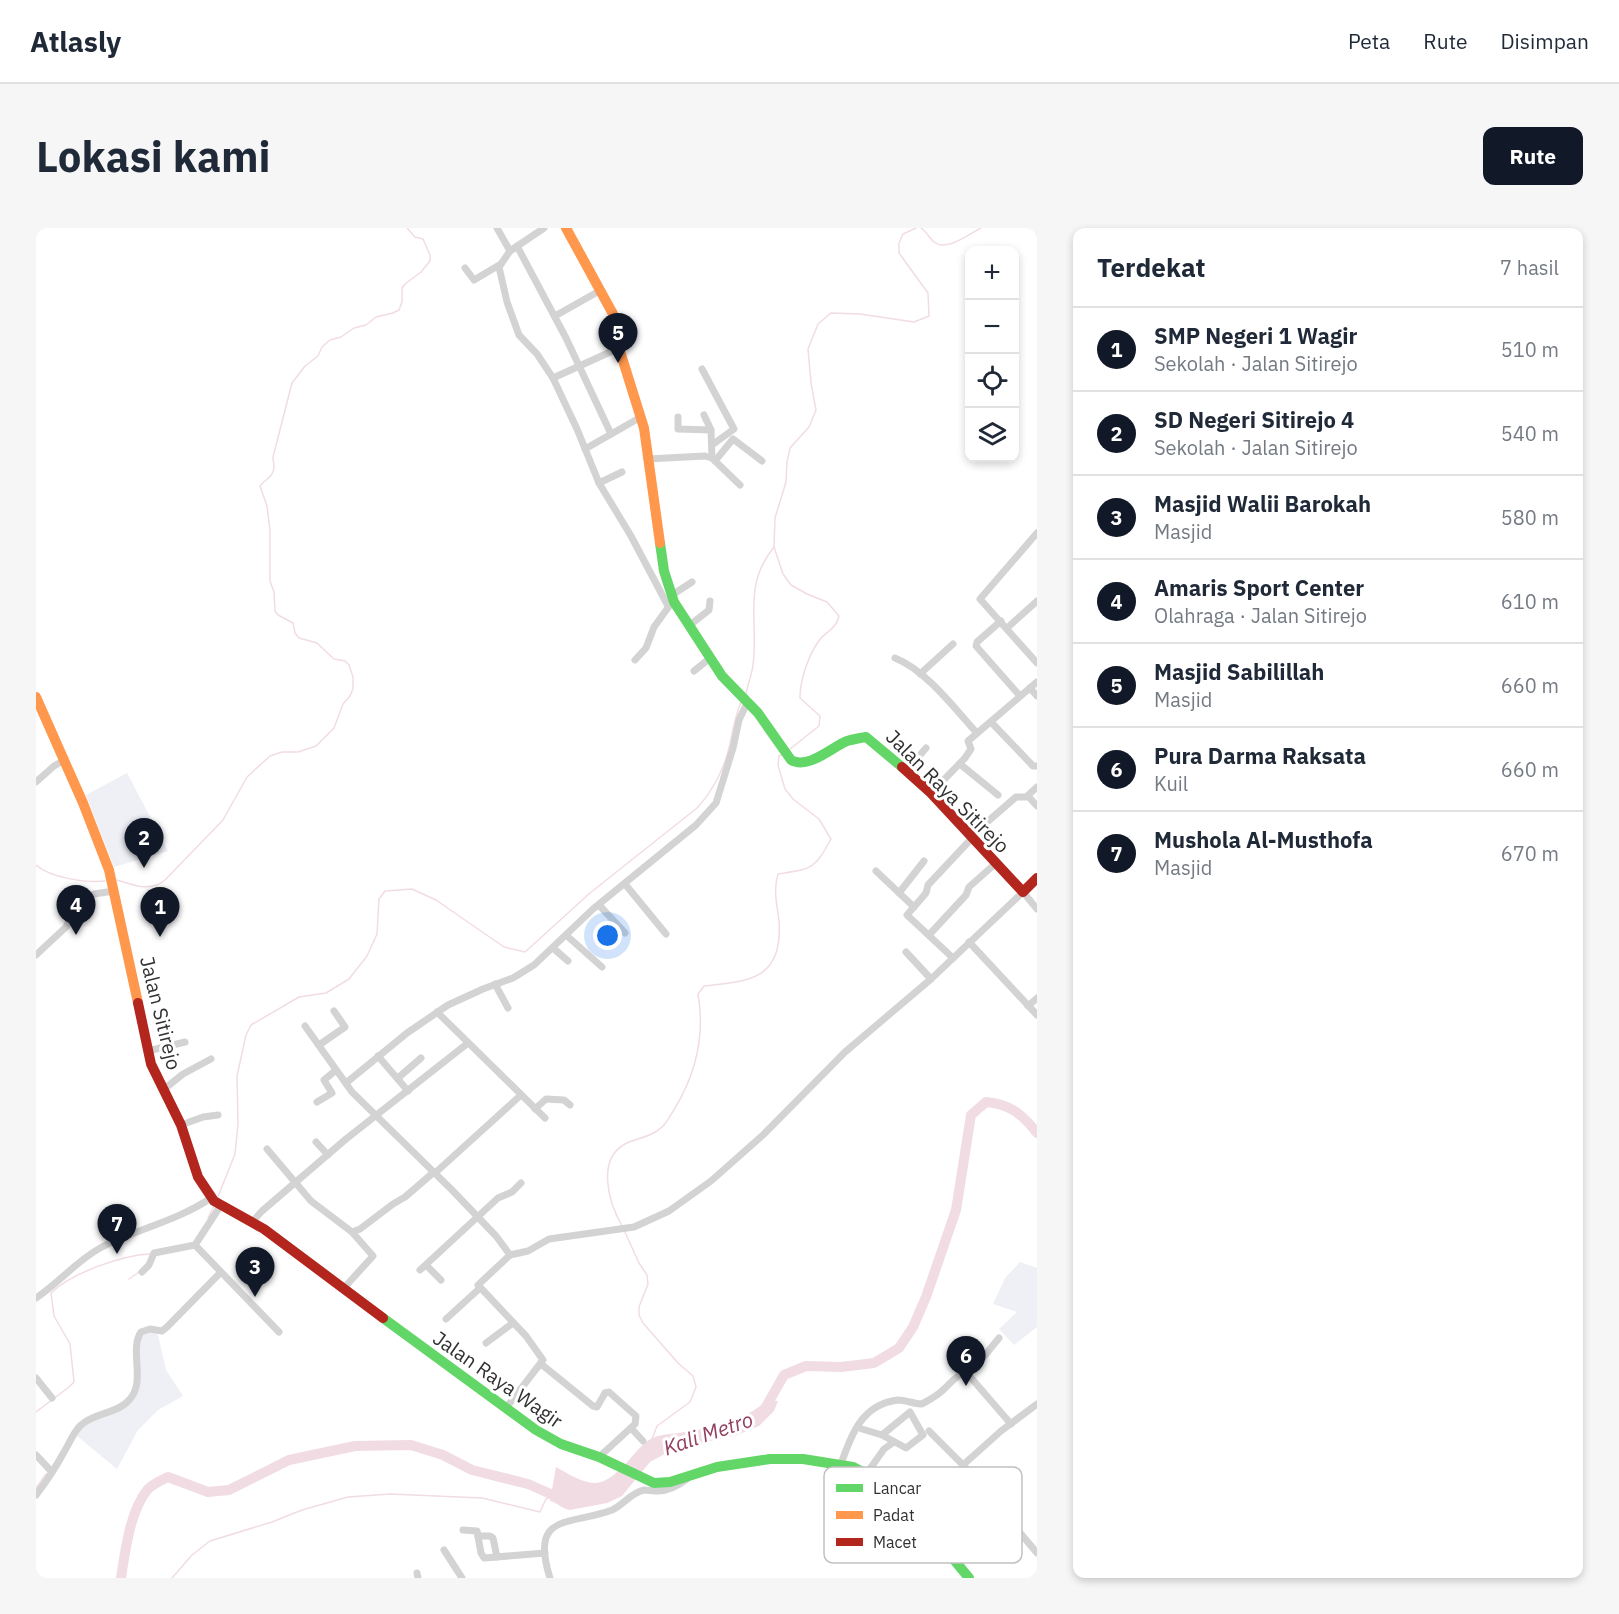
<!DOCTYPE html>
<html lang="id">
<meta charset="utf-8">
<style>
:root{--surface:#fff;--page:#f6f6f7;--text:#1f2937;--muted:#747a83;--line:#e0e1e3;--accent:#111827}
body{margin:0;font-family:"IBM Plex Sans",sans-serif;background:var(--page);color:var(--text)}
.controls{position:absolute;right:18px;top:18px;display:grid;overflow:hidden;border-radius:12px;box-shadow:0 3px 9px #0003}
.controls button{width:54px;height:54px;display:grid;place-items:center;padding:0;border:0;border-bottom:2px solid var(--line);background:var(--surface);color:var(--text);font:30px sans-serif}
.you{position:absolute;left:572px;top:708px;width:21px;height:21px;margin:-15px;border:4px solid #fff;border-radius:50%;background:#1a73e8;box-shadow:0 0 0 9px #1a73e833}
.badge{display:grid;place-items:center;width:39px;height:39px;border-radius:50%;background:var(--accent);color:#fff;font-size:20px;font-weight:700}
.pin{position:absolute;translate:-50% -50px;filter:drop-shadow(0 2px 3px #0008)}
.pin::after{content:'';position:absolute;top:32px;width:21px;height:18px;background:inherit;clip-path:polygon(0 0,100% 0,50% 100%)}
.list{margin:0;padding:0;list-style:none}
h2{display:flex;justify-content:space-between;align-items:center;height:78px;margin:0;padding:0 24px;font-size:26px}
h2 small{font-size:20px;font-weight:400;color:var(--muted)}
.list li{display:grid;grid-template-columns:39px 1fr auto;gap:18px;align-items:center;box-sizing:border-box;height:84px;padding:0 24px;border-top:2px solid var(--line)}
.list b{display:block;font-size:22px;white-space:nowrap}
.list p{margin:0;font-size:20px;white-space:nowrap;color:var(--muted)}
.list em{font-size:20px;font-style:normal;color:var(--muted)}
.icon{flex:none;width:33px;height:33px;fill:none;stroke:currentColor;stroke-width:2;stroke-linecap:round;stroke-linejoin:round}
.map{position:relative;flex:none;width:1001px;height:1350px;overflow:hidden;border-radius:12px}
header{display:flex;align-items:center;gap:36px;box-sizing:border-box;height:84px;padding:0 30px;background:var(--surface);border-bottom:2px solid var(--line)}
header strong{font-size:28px}
nav{display:flex;gap:33px;margin-inline-start:auto;font-size:21px}
.intro{display:flex;align-items:center;justify-content:space-between;box-sizing:border-box;height:144px;padding:0 36px}
h1{margin:0;font-size:42px}
.button{padding:15px 27px;border-radius:12px;background:var(--accent);color:#fff;font-size:21px;font-weight:700}
main{display:flex;gap:36px;padding:0 36px}
aside{flex:1;background:var(--surface);border-radius:12px;box-shadow:0 3px 9px #0003}
.map>svg:first-child{display:block}
.green{fill:#eef0f6}
.water{fill:#f2dce4}
.lines{fill:none;stroke-linecap:round;stroke-linejoin:round}
.stream{stroke:#f2dce4;stroke-width:1.5}
.river{stroke:#f2dce4;stroke-width:10}
.street{stroke:#d3d3d3;stroke-width:7}
.fast{stroke:#63d668;stroke-width:10}
.slow{stroke:#ff974d;stroke-width:10}
.jam{stroke:#b3261e;stroke-width:10}
.labels{text-anchor:middle;dominant-baseline:central;stroke-width:6;stroke-linejoin:round;paint-order:stroke}
.street-label{font-size:20px;fill:#313131;stroke:#fff}
.water-label{font-size:21px;font-style:italic;fill:#933f60;stroke:#fff}
.key{fill:#fff;stroke:#c1c1c1;stroke-width:1.5}
.key-label{font-size:16px;fill:#313131}
</style>
<header>
<strong>Atlasly</strong>
<nav><a>Peta</a><a>Rute</a><a>Disimpan</a></nav>
</header>
<div class="intro"><h1>Lokasi kami</h1><a class="button">Rute</a></div>
<main>
<div class="map">
<svg width="1001" height="1350" viewBox="0 0 1001 1350">
<rect width="100%" height="100%" fill="#fff"/>
<!-- green -->
<g class="green">
<path d="M91,545l41,78 -54,16 -28,-72z"/>
<path d="M984,1034l17,6v59l-23,18 -15,-16 18,-17 -24,-8 12,-26z"/>
<path d="M109,1104h10l3,3 8,35 17,26 -25,14 -20,20 -21,39 -41,-34 4,-7 53,-29 6,-59z"/>
</g>
<!-- water -->
<path class="water" d="M732,1172l10,1 -4,10 -15,15 -22,9 -63,14 -24,13 -28,34 -15,7 -37,7c-9,-1 -13,-8 -20,-9l6,-34c11,6 26,16 39,16 23,-1 39,-35 57,-45 9,-4 23,-4 32,-6 39,-6 52,-7 84,-32z"/>
<g class="lines">
<!-- stream -->
<g class="stream">
<path d="M885,0c6,4 8,10 13,14 13,10 35,-8 47,-14"/>
<path d="M710,465c2,-9 6,-19 7,-28 6,-43 -11,-79 21,-118"/>
<path d="M754,521l29,-23 1,-10 -20,-18c0,-19 9,-45 21,-60 7,-7 16,-11 18,-22l-12,-14 -20,-8 -16,-9 -8,-11 -9,-27 1,-29 11,-36 1,-20 3,-14 19,-21 7,-17 -5,-27 -3,-34 10,-25 13,-11 29,1 54,8 15,-6 -1,-23 -29,-40v-10l4,-9 13,-6"/>
<path d="M0,637c15,13 50,18 69,16"/>
<path d="M81,652c16,5 32,12 47,1l59,-61 24,-43 23,-21 12,-4h16l18,-6 18,-18 9,-24 7,-8 3,-7v-12l-4,-12 -4,-4 -11,-2 -17,-16 -18,-5 -4,-5 -2,-10 -15,-8 -3,-4 -1,-19 -4,-11v-51l-3,-24 -7,-20c4,-6 14,-9 14,-19 0,-3 -1,-6 -1,-10l19,-74 13,-17 13,-10 4,-9 8,-7 11,-3 13,-9 12,-3 10,-8 17,-4 6,-3 3,-8v-14l3,-4 16,-12 9,-11v-6l-7,-16 -8,-2 -8,-9"/>
<path d="M181,971l18,-45 3,-30 -1,-48 9,-41 5,-10 48,-28 27,-4 23,-14 18,-23 10,-22 2,-35 6,-8 27,-2 24,11 68,47 21,5 65,-59 107,-85c16,-17 28,-41 33,-64 3,-15 5,-28 11,-42"/>
<path d="M172,990l6,-12"/>
<path d="M586,998c-13,-23 -26,-66 3,-82 12,-6 27,-7 37,-17 5,-4 9,-13 13,-19 21,-35 30,-74 23,-114l6,-8c47,-5 79,-7 75,-65 -2,-17 -6,-30 -1,-47 34,-5 36,-4 53,-35l-12,-20 -26,-20 -8,-10 -7,-24 1,-9 2,-1"/>
<path d="M588,1002l15,33 8,12 1,9 -9,23v8l4,8 35,40 15,13 3,11 -6,15 -33,24 -6,16"/>
<path d="M93,1051l10,-7"/>
<path d="M0,1184l33,-25 5,-5 -4,-38 -16,-28 -3,-23c20,-20 72,-38 99,-39"/>
<path d="M0,1260l10,-14"/>
<path d="M136,1350l20,-23 18,-14 62,-19 30,-12 46,-13 42,-3 92,4 58,14 6,-13 6,-3"/>
</g>
<!-- river -->
<g class="river">
<path d="M727,1184l21,-37 22,-9 35,1 33,-4 25,-15 14,-21 13,-30 30,-87 15,-95 15,-13c24,2 36,12 51,31"/>
<path d="M85,1350c4,-26 9,-68 27,-89 5,-5 14,-9 20,-12l40,15 21,-2 60,-30 66,-14 56,-1 32,10 29,15 56,14 25,11h11"/>
</g>
<!-- street -->
<g class="street">
<path d="M461,0l13,23"/>
<path d="M508,0l-34,23 -11,16 8,35 12,33 18,19 16,24 24,51 22,54 32,53 37,70"/>
<path d="M481,18l49,92 45,96"/>
<path d="M429,40l9,12 27,-16"/>
<path d="M519,88l46,-26"/>
<path d="M666,141l32,60 -22,16"/>
<path d="M517,150l66,-30"/>
<path d="M668,187l7,15"/>
<path d="M642,189v12l33,1 1,28"/>
<path d="M549,221l56,-32"/>
<path d="M611,231l58,-3 7,2 28,27"/>
<path d="M679,233l18,-22 29,22"/>
<path d="M563,255l23,-11"/>
<path d="M1001,305l-57,66 57,64"/>
<path d="M636,367l20,-13"/>
<path d="M965,393l-24,21 -1,4 44,50"/>
<path d="M654,397l19,-15 1,-9"/>
<path d="M971,400l30,-27"/>
<path d="M859,430c32,13 59,50 82,75"/>
<path d="M599,432l11,-12 8,-21 16,-22"/>
<path d="M658,443l16,-13"/>
<path d="M884,446l33,-30"/>
<path d="M994,460l7,8"/>
<path d="M955,494l42,44h4"/>
<path d="M924,536l38,31"/>
<path d="M870,543l20,-23"/>
<path d="M0,554l18,-16 9,-5"/>
<path d="M895,565l34,-35 6,-9 -3,-8 69,-59"/>
<path d="M992,568l9,10"/>
<path d="M935,608l45,-39h10l11,-10"/>
<path d="M840,643l38,36"/>
<path d="M589,656l41,50"/>
<path d="M863,665l25,-32"/>
<path d="M563,677l26,28"/>
<path d="M530,707l36,32"/>
<path d="M893,707l37,-40 3,-8 27,-24"/>
<path d="M933,714l68,73"/>
<path d="M517,720l15,13"/>
<path d="M870,724l25,27"/>
<path d="M0,727l30,-28 10,-19 8,-8 10,-6 20,-3"/>
<path d="M917,730l-46,-43 19,-22 2,-8 44,-47"/>
<path d="M459,756l13,24"/>
<path d="M992,778l9,-8"/>
<path d="M401,784l108,106"/>
<path d="M269,798l47,66 100,98 44,46 14,19 -32,30 48,51 17,24 -37,48"/>
<path d="M283,817l26,-18 -11,-16"/>
<path d="M112,823l37,-9"/>
<path d="M342,828l30,35"/>
<path d="M362,850l23,-20"/>
<path d="M310,855l61,-50 41,-28 35,-16 30,-11 21,-13 59,-56 103,-84 20,-22 17,-55 6,-28 8,-17"/>
<path d="M127,862l20,-16 28,-15"/>
<path d="M281,874l15,-9 -8,-13 12,-10"/>
<path d="M499,881l11,-10 18,1 6,5"/>
<path d="M145,897l22,-8 15,-2"/>
<path d="M280,914l12,13"/>
<path d="M231,921l44,52 41,31 8,-3 33,-25 12,-7 29,-25"/>
<path d="M399,945l86,-78"/>
<path d="M216,994l10,-11 84,-72 122,-96"/>
<path d="M159,1017l84,87"/>
<path d="M474,1027l18,-4 21,-12 85,-12 35,-16 42,-30 53,-47 81,-82 86,-73 92,-87 14,17"/>
<path d="M390,1037l15,15"/>
<path d="M384,1042l78,-72 14,-6 9,-9"/>
<path d="M106,1044l7,-7 5,-12 41,-8 26,-40"/>
<path d="M307,1061l30,-33 -21,-24"/>
<path d="M0,1070c23,-15 41,-38 66,-51 35,-18 75,-26 109,-49"/>
<path d="M410,1091l34,-31"/>
<path d="M450,1115l27,-20"/>
<path d="M505,1136l52,42 4,1 8,-14 4,-1 27,24 -1,8 -36,33"/>
<path d="M930,1144l11,-7 22,-27"/>
<path d="M0,1150l16,20"/>
<path d="M595,1200l12,13"/>
<path d="M826,1201l20,6 28,-23 13,23 -17,13 -24,-13"/>
<path d="M893,1203l34,34 74,88"/>
<path d="M0,1227l15,16"/>
<path d="M805,1236c10,-29 21,-60 57,-64 8,0 16,4 24,4 7,-4 15,-8 21,-14 8,-7 13,-15 23,-18l45,52"/>
<path d="M927,1237l38,-34 36,-27"/>
<path d="M831,1245l17,-24 10,-7"/>
<path d="M0,1267c10,-13 20,-28 28,-43 5,-8 10,-21 17,-27 14,-13 37,-11 49,-26 16,-18 -1,-50 11,-67l9,-3 12,2 5,-4 53,-54"/>
<path d="M427,1302l14,1 4,22 3,5 61,-5"/>
<path d="M442,1308h12l3,2 4,19"/>
<path d="M408,1322l18,28"/>
<path d="M381,1345l1,5"/>
<path d="M514,1350c-21,-66 20,-52 62,-68 11,-5 20,-18 32,-20 4,0 9,1 14,1 11,0 20,-5 29,-12"/>
</g>
<!-- fast -->
<g class="fast">
<path d="M624,315l4,28 10,31 48,74 36,37 33,47c17,10 41,-13 56,-19 7,-2 13,-3 19,-4l36,30"/>
<path d="M347,1090l153,112 25,14 38,13 55,26 16,-1 47,-15 53,-8h33l50,8 34,18 50,54 32,39"/>
</g>
<!-- slow -->
<g class="slow">
<path d="M530,0l47,86 6,34 25,80 16,115"/>
<path d="M0,469l47,106 26,67 29,133"/>
</g>
<!-- jam -->
<g class="jam">
<path d="M866,539l29,26 92,99 14,-14"/>
<path d="M102,775l13,61 30,61 17,52 16,24 50,28 119,89"/>
</g>
</g>
<g class="labels">
<!-- street labels -->
<g class="street-label">
<text transform="translate(912 563) rotate(45)">Jalan Raya Sitirejo</text>
<text transform="translate(125 785) rotate(76)">Jalan Sitirejo</text>
<text transform="translate(462 1151) rotate(35)">Jalan Raya Wagir</text>
</g>
<!-- water labels -->
<g class="water-label">
<text transform="translate(672 1205) rotate(-19)">Kali Metro</text>
</g>
</g>
<!-- legend -->
<rect x="788" y="1239" width="198" height="96" rx="9" class="key"/>
<rect x="800" y="1256" width="27" height="8" fill="#63d668"/>
<rect x="800" y="1283" width="27" height="8" fill="#ff974d"/>
<rect x="800" y="1310" width="27" height="8" fill="#b3261e"/>
<g class="key-label">
<text x="837" y="1266">Lancar</text>
<text x="837" y="1293">Padat</text>
<text x="837" y="1320">Macet</text>
</g>
</svg>
<div class="controls">
<button>+</button>
<button>−</button>
<button><svg class="icon" aria-label="locate" viewBox="0 0 24 24"><circle cx="12" cy="12" r="6"/><path d="M12 2v4M12 18v4M2 12h4M18 12h4"/></svg></button>
<button><svg class="icon" aria-label="layers" viewBox="0 0 24 24"><path d="M12 4l9 5-9 5-9-5zM3 14l9 5 9-5"/></svg></button>
</div>
<div class="you"></div>
<div class="pin badge" style="left:124px;top:709px">1</div>
<div class="pin badge" style="left:108px;top:640px">2</div>
<div class="pin badge" style="left:219px;top:1069px">3</div>
<div class="pin badge" style="left:40px;top:707px">4</div>
<div class="pin badge" style="left:582px;top:135px">5</div>
<div class="pin badge" style="left:930px;top:1158px">6</div>
<div class="pin badge" style="left:81px;top:1026px">7</div>
</div>
<aside>
<h2>Terdekat<small>7 hasil</small></h2>
<ul class="list">
<li><span class="badge">1</span><div><b>SMP Negeri 1 Wagir</b><p>Sekolah · Jalan Sitirejo</p></div><em>510 m</em></li>
<li><span class="badge">2</span><div><b>SD Negeri Sitirejo 4</b><p>Sekolah · Jalan Sitirejo</p></div><em>540 m</em></li>
<li><span class="badge">3</span><div><b>Masjid Walii Barokah</b><p>Masjid</p></div><em>580 m</em></li>
<li><span class="badge">4</span><div><b>Amaris Sport Center</b><p>Olahraga · Jalan Sitirejo</p></div><em>610 m</em></li>
<li><span class="badge">5</span><div><b>Masjid Sabilillah</b><p>Masjid</p></div><em>660 m</em></li>
<li><span class="badge">6</span><div><b>Pura Darma Raksata</b><p>Kuil</p></div><em>660 m</em></li>
<li><span class="badge">7</span><div><b>Mushola Al-Musthofa</b><p>Masjid</p></div><em>670 m</em></li>
</ul>
</aside>
</main>
